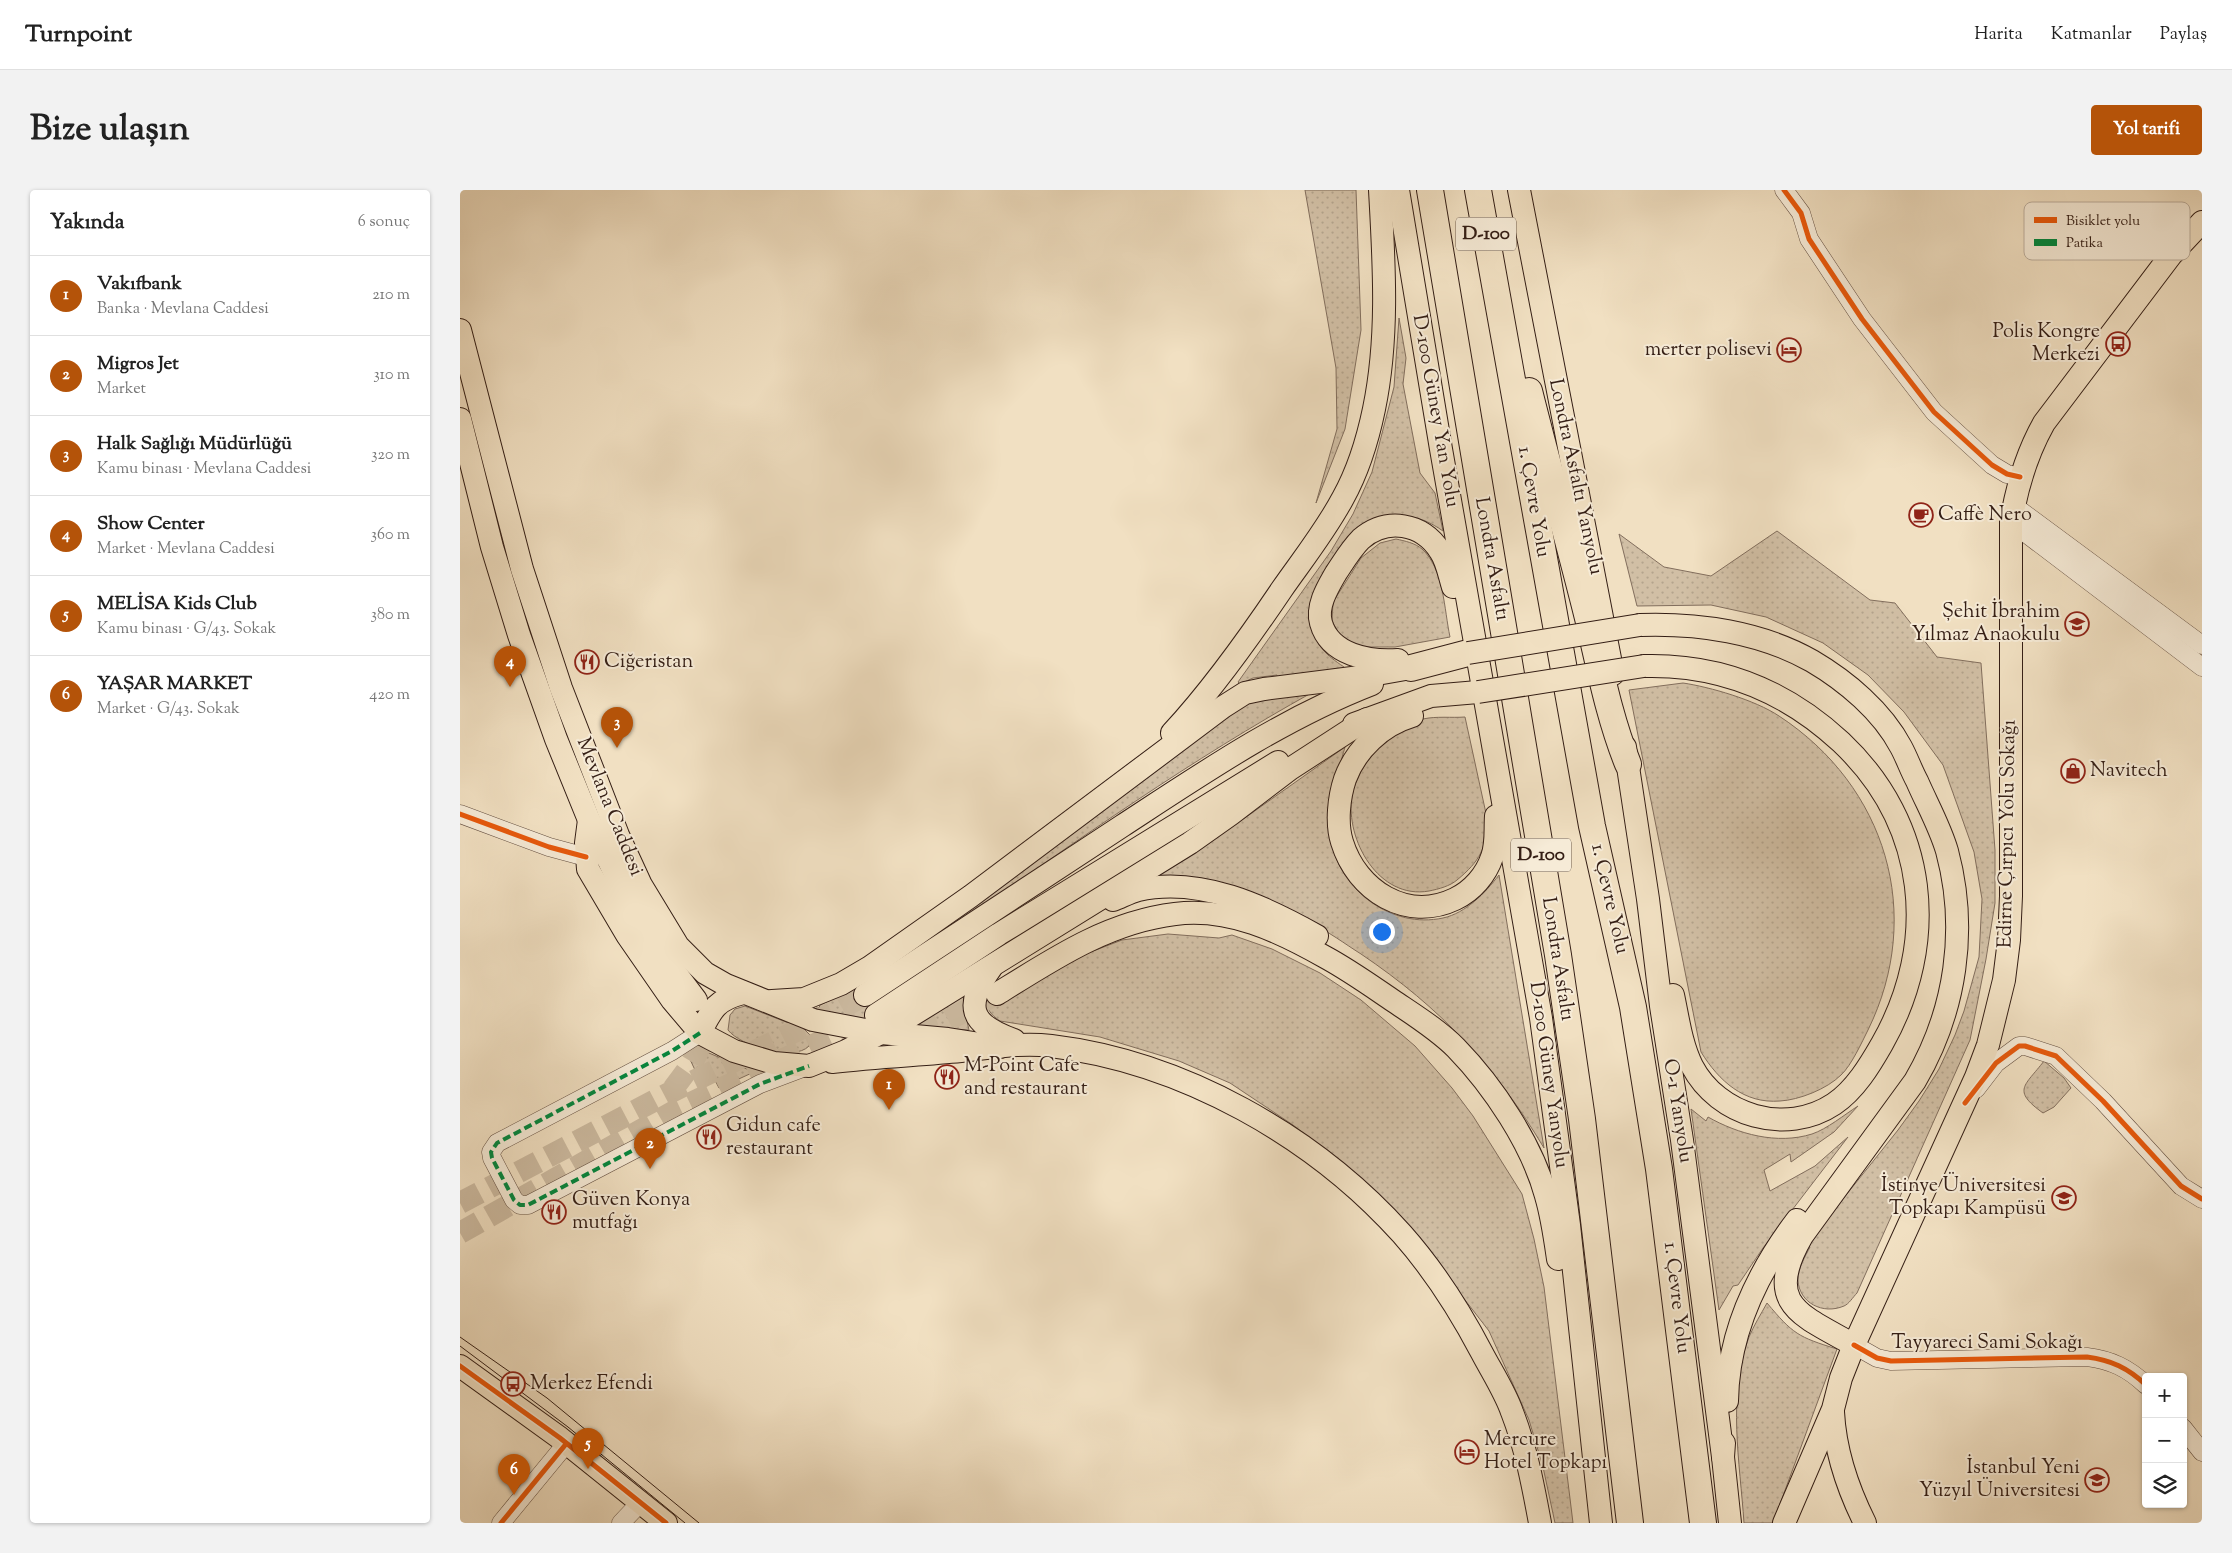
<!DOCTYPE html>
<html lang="tr">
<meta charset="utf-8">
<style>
:root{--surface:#fff;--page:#f2f2f2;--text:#222;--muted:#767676;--line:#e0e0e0;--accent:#b45309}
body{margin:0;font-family:"Sorts Mill Goudy",serif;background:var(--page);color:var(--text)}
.controls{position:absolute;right:15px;bottom:15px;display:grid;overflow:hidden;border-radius:5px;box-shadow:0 1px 4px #0004}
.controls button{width:45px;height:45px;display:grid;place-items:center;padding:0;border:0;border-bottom:1px solid var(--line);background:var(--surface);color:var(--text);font:25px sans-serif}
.you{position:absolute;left:921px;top:741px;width:18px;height:18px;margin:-12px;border:4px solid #fff;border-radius:50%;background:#1a73e8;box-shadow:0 0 0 8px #1a73e833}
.badge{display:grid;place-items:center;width:32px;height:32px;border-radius:50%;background:var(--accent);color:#fff;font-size:16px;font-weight:700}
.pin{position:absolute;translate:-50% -41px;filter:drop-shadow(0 1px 2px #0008)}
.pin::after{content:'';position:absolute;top:26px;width:18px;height:15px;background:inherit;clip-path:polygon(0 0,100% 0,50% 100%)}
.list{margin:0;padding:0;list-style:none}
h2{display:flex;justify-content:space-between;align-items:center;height:65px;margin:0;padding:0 20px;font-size:21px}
h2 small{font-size:16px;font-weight:400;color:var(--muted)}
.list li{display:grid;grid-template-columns:32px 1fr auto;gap:15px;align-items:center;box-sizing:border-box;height:80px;padding:0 20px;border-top:1px solid var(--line)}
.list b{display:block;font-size:19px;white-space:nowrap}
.list p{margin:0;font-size:16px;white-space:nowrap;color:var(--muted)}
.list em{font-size:16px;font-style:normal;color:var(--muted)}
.icon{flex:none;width:28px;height:28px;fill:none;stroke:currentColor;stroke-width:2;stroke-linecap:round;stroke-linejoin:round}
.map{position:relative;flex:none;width:1742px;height:1333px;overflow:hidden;border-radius:5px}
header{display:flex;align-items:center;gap:30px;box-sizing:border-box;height:70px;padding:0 25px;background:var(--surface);border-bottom:1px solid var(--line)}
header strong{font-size:24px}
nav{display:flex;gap:28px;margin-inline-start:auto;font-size:18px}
.intro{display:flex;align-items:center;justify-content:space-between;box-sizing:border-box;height:120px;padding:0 30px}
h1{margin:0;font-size:35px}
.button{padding:12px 22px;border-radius:5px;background:var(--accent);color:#fff;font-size:18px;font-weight:700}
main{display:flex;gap:30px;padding:0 30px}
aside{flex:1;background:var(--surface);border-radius:5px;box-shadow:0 1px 4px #0004}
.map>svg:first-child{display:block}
.green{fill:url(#green-dots);stroke:#826e5d}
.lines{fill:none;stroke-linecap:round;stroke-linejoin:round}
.major-tunnel{stroke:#cbb99f;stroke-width:22;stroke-dasharray:22 11;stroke-linecap:butt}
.minor-casing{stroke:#634e40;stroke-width:19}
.major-casing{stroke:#341e15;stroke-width:24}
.highway-casing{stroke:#341e15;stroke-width:28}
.minor{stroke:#f6ebd7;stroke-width:18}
.major{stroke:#f1e0c2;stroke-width:22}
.highway{stroke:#f1e0c2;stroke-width:26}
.tram{stroke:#341e15;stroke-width:1}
.major-bridge-casing{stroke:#341e15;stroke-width:24;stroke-linecap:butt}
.major-bridge{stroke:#f1e0c2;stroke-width:22}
.quiet{stroke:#00873e;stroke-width:4;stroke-dasharray:8 4;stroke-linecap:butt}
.cycleway-casing{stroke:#f6ebd7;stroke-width:8}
.cycleway{stroke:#e8590c;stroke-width:5}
.labels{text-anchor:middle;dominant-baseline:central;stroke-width:4;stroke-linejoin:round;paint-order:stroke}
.shield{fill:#f6ebd7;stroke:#6e5c4f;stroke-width:1}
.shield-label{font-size:19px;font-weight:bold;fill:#341e15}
.poi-label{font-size:20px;fill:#341e15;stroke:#f6ebd7;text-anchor:start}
.street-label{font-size:20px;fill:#341e15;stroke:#f6ebd7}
.key{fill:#f6ebd7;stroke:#bcae9d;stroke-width:1}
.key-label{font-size:14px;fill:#341e15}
</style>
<header>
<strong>Turnpoint</strong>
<nav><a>Harita</a><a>Katmanlar</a><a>Paylaş</a></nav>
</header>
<div class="intro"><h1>Bize ulaşın</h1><a class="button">Yol tarifi</a></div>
<main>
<aside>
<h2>Yakında<small>6 sonuç</small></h2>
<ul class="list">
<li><span class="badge">1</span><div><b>Vakıfbank</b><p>Banka · Mevlana Caddesi</p></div><em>210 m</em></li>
<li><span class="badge">2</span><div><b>Migros Jet</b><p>Market</p></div><em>310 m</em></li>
<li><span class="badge">3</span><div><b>Halk Sağlığı Müdürlüğü</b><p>Kamu binası · Mevlana Caddesi</p></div><em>320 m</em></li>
<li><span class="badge">4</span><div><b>Show Center</b><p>Market · Mevlana Caddesi</p></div><em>360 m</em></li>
<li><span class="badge">5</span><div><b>MELİSA Kids Club</b><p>Kamu binası · G/43. Sokak</p></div><em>380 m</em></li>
<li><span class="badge">6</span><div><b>YAŞAR MARKET</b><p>Market · G/43. Sokak</p></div><em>420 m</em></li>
</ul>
</aside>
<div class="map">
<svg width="1742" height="1333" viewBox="0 0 1742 1333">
<defs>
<pattern id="green-dots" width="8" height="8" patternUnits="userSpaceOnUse" patternTransform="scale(1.25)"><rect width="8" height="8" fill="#d1bfa5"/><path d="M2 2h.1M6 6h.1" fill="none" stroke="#b4a48d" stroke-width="1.8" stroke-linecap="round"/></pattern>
</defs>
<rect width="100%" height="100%" fill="#f1e0c2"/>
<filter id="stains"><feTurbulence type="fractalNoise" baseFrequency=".004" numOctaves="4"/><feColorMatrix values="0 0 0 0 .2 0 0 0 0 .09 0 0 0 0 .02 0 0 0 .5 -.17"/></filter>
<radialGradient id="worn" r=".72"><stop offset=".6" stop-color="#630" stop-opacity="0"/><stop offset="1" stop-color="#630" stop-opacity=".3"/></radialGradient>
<!-- green -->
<g class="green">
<path d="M845,0h51l5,140 -16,99 -29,74 21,-74 -1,-61z"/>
<path d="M939,128l7,40 -3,26 17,89 15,20 8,38c-25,-17 -38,-17 -67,-10l-64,105c6,22 13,28 32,41l-3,5 -64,6v-3l-24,3 -13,6 -2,-2 93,-131 22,-37 19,-42 22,-85z"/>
<path d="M1317,341l93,69 25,3 42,54 44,6 14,187v53l-9,56 -16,81 -113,253c-4,4 -8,11 -13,13 -21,9 -45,-3 -46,-26 0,-12 7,-23 12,-33l-3,-3 91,-114 21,-29 20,-32 16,-34 9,-24 15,-54 3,-58 -8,-47 -31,-87 -39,-53 -36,-37 -45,-32 -57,-26 -55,-12 -74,1 -18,-72 45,33 47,9z"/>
<path d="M936,349c9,2 19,4 26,10 22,20 22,60 28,88l-55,10h-32l-13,-5 -11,-8 -7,-13 1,-19 28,-44 19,-15z"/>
<path d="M1223,493c27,4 72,17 96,33 107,70 146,198 89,314 -6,12 -17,36 -27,45 -14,14 -42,25 -61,26 -36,3 -61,-20 -79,-49l-72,-362z"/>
<path d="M853,502c-121,67 -235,148 -349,227l-2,-4 280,-210 13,-6z"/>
<path d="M1005,527l22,101c0,30 -7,43 -30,62 -7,6 -18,9 -28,11 -50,9 -84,-51 -77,-95 4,-21 17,-40 33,-54 12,-10 23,-19 38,-23 13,-3 29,-1 42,-2z"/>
<path d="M885,557c-8,29 -19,63 -14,93 9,51 61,89 112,78 23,-5 42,-25 56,-43l45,273c-49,-82 -103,-140 -183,-194 -16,-10 -33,-23 -51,-31 -16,-7 -35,-10 -51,-14 -37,-10 -74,-20 -110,-29l100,-65z"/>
<path d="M708,744l51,4 13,-3 40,14 48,24 41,27 54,46 37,42 21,28 49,78 12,45 10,48 29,236h-18l-12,-56 -14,-47 -40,-89 -34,-44 -112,-123 -50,-39 -63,-42 -51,-22 -79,-24 -100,-16c-9,-6 -14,-12 -14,-24l102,-44 34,-13z"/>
<path d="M398,797l21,37 -64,-14 1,-2h3l1,-3z"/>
<path d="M504,803l-1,10 6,27 -36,-1 -17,-4z"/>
<path d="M285,816l59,23 6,6 -1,11c-15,16 -69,0 -81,-16l2,-15 5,-6z"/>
<path d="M237,858l57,24 -35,16 -12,-23 -12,5 -8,-17z"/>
<path d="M1584,871l20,17 7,10 -17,19 -11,6c-32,-23 -18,-27 1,-52z"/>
<path d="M1398,916l-24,26 -43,30 -1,-8 -26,16 6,21 45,-25 33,-29 -85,111 -25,37 -5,1 -14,24 -28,-201 15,12 2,-4c30,17 69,28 104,17 15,-5 32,-19 46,-28z"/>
<path d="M1307,1113c26,31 31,34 70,46l-64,174h-29c-4,-61 -17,-127 5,-186 5,-12 12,-23 18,-34z"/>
</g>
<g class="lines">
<!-- major-tunnel -->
<g class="major-tunnel">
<path d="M396,866l87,-33 48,-26"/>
<path d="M213,899c17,-23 34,-42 29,-72"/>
<path d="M0,1013l211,-111 156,-76 38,-21"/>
<path d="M0,1043l218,-124 186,-88"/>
</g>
<!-- minor casing -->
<g class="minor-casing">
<g id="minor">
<path d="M1324,0l17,23 8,26 53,80 72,93 58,53 15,9 13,3"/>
<path d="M1554,316l188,139"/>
<path d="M1551,332l191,145"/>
<path d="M0,624l89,33 37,10"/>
<path d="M240,843l-28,18 -175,92 -6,9 1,6 22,42 6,5h8l232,-121 45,-17"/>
<path d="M1516,899l20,-26 23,-17h6l31,10 47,45 78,85 21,13"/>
<path d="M1394,1155l23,13 14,3 196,-4c24,3 41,11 59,28"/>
<path d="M1723,1238l19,24"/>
<path d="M41,1333l65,-79"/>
<path d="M161,1333l19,-20"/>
</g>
</g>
<!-- major casing -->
<g class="major-casing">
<g id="major">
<path d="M938,0l43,259 100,569 28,207 32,298"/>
<path d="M1059,0l94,484"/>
<path d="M0,140l62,239 39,119 57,147 23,50 37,61 27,27 21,12 87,35 68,13 67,6 52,8"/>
<path d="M0,229l32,128 27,88 37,104 33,81 35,72 29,51 43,57"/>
<path d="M1180,435c58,-2 121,7 172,36 34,20 70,50 89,86 6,11 10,23 16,34 10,23 23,46 30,70 21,78 9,160 -32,230l-113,155c-39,68 -3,78 52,109"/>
<path d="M938,470c-29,2 -68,-5 -77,-37 -5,-17 7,-36 15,-50 8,-12 15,-24 25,-34 26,-22 61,-16 79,12 7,10 9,23 13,36"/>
<path d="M1184,476c76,-2 142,25 197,76 87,82 99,200 41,302 -12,21 -27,46 -48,60 -48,32 -116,12 -142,-38 -11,-22 -14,-48 -19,-71"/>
<path d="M952,526c-30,9 -56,33 -67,63 -6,18 -9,44 -3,63 15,49 65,80 113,57 17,-8 31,-24 37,-42 5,-13 3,-27 4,-41"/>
<path d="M894,534l77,-28 47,-4"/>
<path d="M712,543c41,-44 77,-95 110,-144 21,-30 44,-59 61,-91 15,-27 25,-60 31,-89 15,-72 10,-147 6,-219"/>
<path d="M1165,557l23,152 13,107 21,134 41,317"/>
<path d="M129,630l-3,23 2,26 39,66 45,65 28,33 34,18 40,12 35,3 37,-15 50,-26 294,-182 41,-29 59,-45 77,-50"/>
<path d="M653,710c8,-3 17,-8 25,-10 62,-14 126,16 179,46"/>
<path d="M531,778c-27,38 -22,56 23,72"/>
<path d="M537,804c56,-35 111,-72 178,-80 54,-7 104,17 150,43 24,13 45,28 67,43 22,15 45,29 64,48 37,38 76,96 90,148 6,20 9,42 12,63"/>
<path d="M405,805c86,-57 172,-113 257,-169 81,-53 160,-107 250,-142"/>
<path d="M312,811l32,-2 37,-15 29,-17 101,-71 252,-189 22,-14 19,-4 96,-12 51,-9"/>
<path d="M416,825l123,-81 279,-172"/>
<path d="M240,843c12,-24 16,-33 43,-40"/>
<path d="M372,872c43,-5 86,-7 129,-11 30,-3 60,-9 90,-5 132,16 263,90 351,188 31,35 58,77 80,119 10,19 23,39 30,59 14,36 21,73 28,111"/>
<path d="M0,1176l100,72 106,85"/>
<path d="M1267,1211c1,-68 29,-127 70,-181"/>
<path d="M1373,1222c2,38 15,77 32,111"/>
<path d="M1264,1253l-1,14 7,66"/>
<path d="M1324,1333l49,-114 8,-31 13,-33 122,-268 12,-32 16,-65 5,-40 2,-44v-374c6,-36 15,-67 33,-99l127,-168 31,-33"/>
</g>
</g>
<!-- highway casing -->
<g class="highway-casing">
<g id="highway">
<path d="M970,0l128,765 24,164 48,404"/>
<path d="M1018,0l114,636 41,181 26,162 44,354"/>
<path d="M1069,201c19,76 40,151 59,227 12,50 21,99 40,146"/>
<path d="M951,478l57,-15"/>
</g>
</g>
<!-- minor -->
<use href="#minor" class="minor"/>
<!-- major -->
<use href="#major" class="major"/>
<!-- highway -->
<use href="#highway" class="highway"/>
<!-- tram -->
<g class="tram">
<path d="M0,1147l87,61 152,125"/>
<path d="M0,1156l108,81 117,96"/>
</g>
<!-- major-bridge casing -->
<g class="major-bridge-casing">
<g id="major-bridge">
<path d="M1008,463l172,-28"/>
<path d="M1018,502l166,-26"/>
</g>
</g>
<!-- major-bridge -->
<use href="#major-bridge" class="major-bridge"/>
<!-- quiet -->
<path class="quiet" d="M240,843l-28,18 -175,92 -6,9 1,6 22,42 6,5h8l232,-121 49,-18"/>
<!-- cycleway casing -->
<g class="cycleway-casing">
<g id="cycleway">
<path d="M1324,0l17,23 8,26 53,80 72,93 58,53 15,9 13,3"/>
<path d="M0,624l89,33 37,10"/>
<path d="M1505,913l31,-40 23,-17h6l31,10 47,45 78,85 21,13"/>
<path d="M1394,1155l23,13 14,3 196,-4c24,3 41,11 59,28"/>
<path d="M0,1176l100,72 106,85"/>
<path d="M41,1333l65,-79"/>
</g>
</g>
<!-- cycleway -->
<use href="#cycleway" class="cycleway"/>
</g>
<!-- icons -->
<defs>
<g id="bus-ring" transform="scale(1.25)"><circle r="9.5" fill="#f6ebd7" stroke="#8f2418" stroke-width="1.5"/><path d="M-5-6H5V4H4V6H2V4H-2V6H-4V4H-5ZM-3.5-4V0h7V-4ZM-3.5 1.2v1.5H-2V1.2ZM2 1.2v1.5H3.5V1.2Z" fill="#8f2418"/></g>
<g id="hotel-ring" transform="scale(1.25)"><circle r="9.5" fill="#f6ebd7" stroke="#8f2418" stroke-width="1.5"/><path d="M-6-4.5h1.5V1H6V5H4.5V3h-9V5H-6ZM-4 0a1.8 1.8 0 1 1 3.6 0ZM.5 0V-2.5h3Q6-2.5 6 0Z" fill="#8f2418"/></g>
<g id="cafe-ring" transform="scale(1.25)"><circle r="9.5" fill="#f6ebd7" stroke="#8f2418" stroke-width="1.5"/><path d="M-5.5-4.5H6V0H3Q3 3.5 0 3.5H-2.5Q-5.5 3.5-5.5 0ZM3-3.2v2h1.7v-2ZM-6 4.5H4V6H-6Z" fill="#8f2418"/></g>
<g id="school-ring" transform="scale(1.25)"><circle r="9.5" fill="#f6ebd7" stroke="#8f2418" stroke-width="1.5"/><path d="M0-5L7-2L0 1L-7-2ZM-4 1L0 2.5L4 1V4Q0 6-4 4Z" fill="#8f2418"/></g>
<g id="restaurant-ring" transform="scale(1.25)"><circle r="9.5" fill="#f6ebd7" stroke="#8f2418" stroke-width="1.5"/><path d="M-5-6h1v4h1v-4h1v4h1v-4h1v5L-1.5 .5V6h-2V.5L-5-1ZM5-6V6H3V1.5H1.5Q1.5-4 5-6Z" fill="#8f2418"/></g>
<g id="shop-ring" transform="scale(1.25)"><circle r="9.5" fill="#f6ebd7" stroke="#8f2418" stroke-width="1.5"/><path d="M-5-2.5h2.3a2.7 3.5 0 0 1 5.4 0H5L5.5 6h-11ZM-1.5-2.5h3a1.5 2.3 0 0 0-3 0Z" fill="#8f2418"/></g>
<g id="university-ring" transform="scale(1.25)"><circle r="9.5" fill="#f6ebd7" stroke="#8f2418" stroke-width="1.5"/><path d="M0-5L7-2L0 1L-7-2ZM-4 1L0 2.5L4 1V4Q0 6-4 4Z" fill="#8f2418"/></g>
</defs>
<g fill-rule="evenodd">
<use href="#bus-ring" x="1658" y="154"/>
<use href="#hotel-ring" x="1329" y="160"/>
<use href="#cafe-ring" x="1461" y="325"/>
<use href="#school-ring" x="1617" y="434"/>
<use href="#restaurant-ring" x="127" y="472"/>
<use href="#shop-ring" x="1613" y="581"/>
<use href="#restaurant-ring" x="487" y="887"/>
<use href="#restaurant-ring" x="249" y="947"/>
<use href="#university-ring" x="1604" y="1008"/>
<use href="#restaurant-ring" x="94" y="1022"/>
<use href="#bus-ring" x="53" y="1194"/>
<use href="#hotel-ring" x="1007" y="1262"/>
<use href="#university-ring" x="1637" y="1290"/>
</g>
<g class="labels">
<!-- shield labels -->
<g class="shield">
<rect x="996" y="27.5" width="60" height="33" rx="4"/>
<rect x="1051" y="648.5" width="60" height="33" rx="4"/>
</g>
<g class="shield-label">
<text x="1026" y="44">D-100</text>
<text x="1081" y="665">D-100</text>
</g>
<!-- poi labels -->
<g class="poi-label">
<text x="1640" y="142" text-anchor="end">Polis Kongre<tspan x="1640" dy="23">Merkezi</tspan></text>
<text x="1312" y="160" text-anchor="end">merter polisevi</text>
<text x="1478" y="325">Caffè Nero</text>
<text x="1600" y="422" text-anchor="end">Şehit İbrahim<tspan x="1600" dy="23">Yılmaz Anaokulu</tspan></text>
<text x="144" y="472">Ciğeristan</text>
<text x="1630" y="581">Navitech</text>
<text x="504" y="876">M-Point Cafe<tspan x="504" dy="23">and restaurant</tspan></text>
<text x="266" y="936">Gidun cafe<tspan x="266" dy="23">restaurant</tspan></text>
<text x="1586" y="996" text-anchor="end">İstinye Üniversitesi<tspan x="1586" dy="23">Topkapı Kampüsü</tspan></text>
<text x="112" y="1010">Güven Konya<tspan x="112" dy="23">mutfağı</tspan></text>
<text x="70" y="1194">Merkez Efendi</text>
<text x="1024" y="1250">Mercure<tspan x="1024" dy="23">Hotel Topkapı</tspan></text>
<text x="1620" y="1278" text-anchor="end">İstanbul Yeni<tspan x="1620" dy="23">Yüzyıl Üniversitesi</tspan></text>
</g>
<!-- street labels -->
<g class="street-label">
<text transform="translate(975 221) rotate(80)">D-100 Güney Yan Yolu</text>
<text transform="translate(1115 287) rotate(78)">Londra Asfaltı Yanyolu</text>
<text transform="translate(1073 312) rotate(80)">1. Çevre Yolu</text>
<text transform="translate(1031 369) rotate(80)">Londra Asfaltı</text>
<text transform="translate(149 617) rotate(68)">Mevlana Caddesi</text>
<text transform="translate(1548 644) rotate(-89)">Edirne Çırpıcı Yolu Sokağı</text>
<text transform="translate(1149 709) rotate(77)">1. Çevre Yolu</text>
<text transform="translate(1097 769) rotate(81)">Londra Asfaltı</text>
<text transform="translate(1088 885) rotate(82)">D-100 Güney Yanyolu</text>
<text transform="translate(1217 921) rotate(81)">O-1 Yanyolu</text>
<text transform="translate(1216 1108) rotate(83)">1. Çevre Yolu</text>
<text x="1527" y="1153">Tayyareci Sami Sokağı</text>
</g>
</g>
<!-- legend -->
<rect x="1564" y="12" width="166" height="58" rx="8" class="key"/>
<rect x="1574" y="27" width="23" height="6" fill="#e8590c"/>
<rect x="1574" y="49" width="23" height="7" fill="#00873e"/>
<g class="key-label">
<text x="1606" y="35">Bisiklet yolu</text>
<text x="1606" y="57">Patika</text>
</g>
<rect width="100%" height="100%" filter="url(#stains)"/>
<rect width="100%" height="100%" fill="url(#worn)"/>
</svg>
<div class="controls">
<button>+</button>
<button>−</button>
<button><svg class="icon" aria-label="layers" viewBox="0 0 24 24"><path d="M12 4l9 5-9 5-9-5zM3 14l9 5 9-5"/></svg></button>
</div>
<div class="you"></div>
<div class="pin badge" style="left:429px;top:920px">1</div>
<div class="pin badge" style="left:190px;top:979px">2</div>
<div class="pin badge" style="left:157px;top:558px">3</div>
<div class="pin badge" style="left:50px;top:497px">4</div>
<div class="pin badge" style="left:128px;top:1279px">5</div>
<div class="pin badge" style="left:54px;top:1305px">6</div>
</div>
</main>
